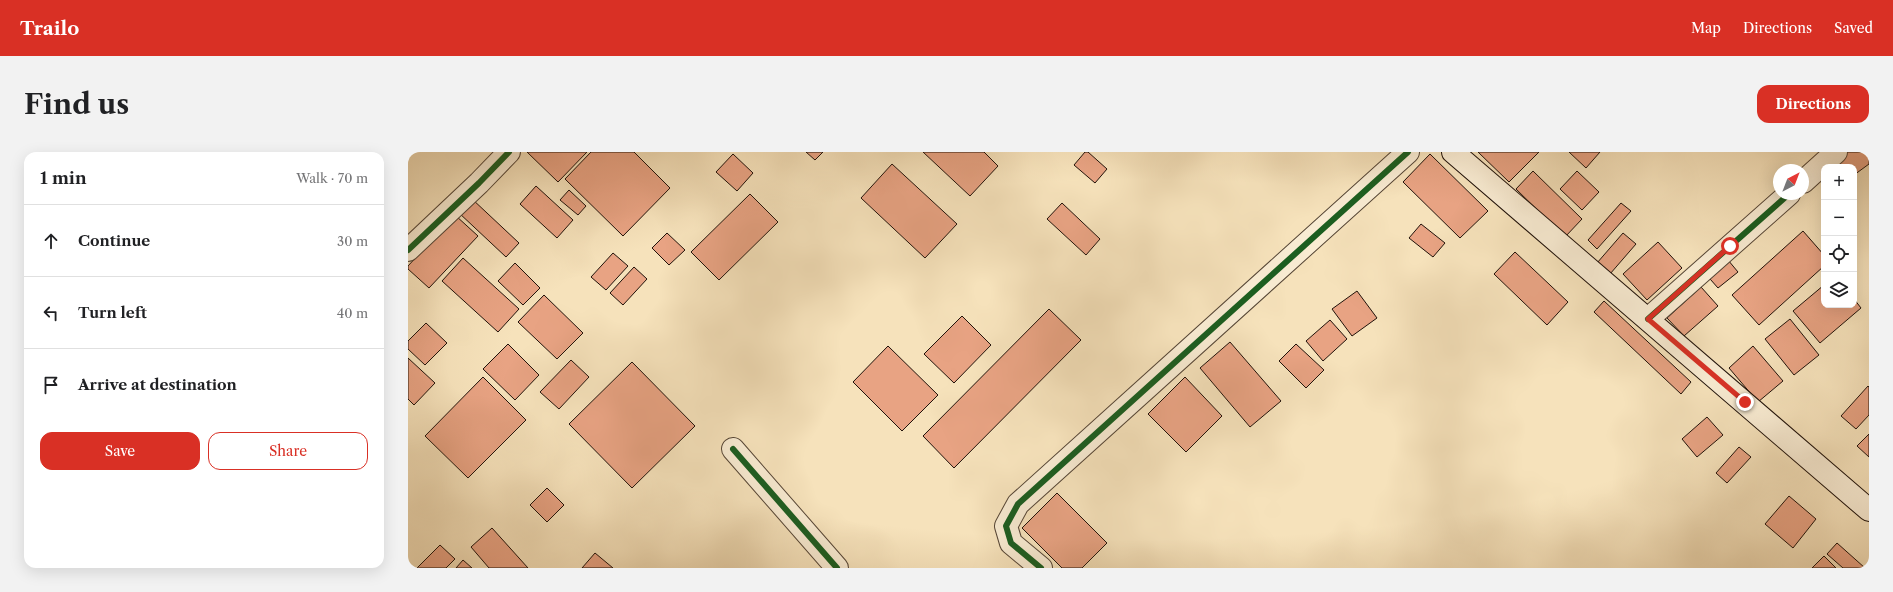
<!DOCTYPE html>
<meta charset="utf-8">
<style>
:root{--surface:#fff;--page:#f2f2f2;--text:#202124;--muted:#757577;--line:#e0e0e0;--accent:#d93025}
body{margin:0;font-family:"Libre Caslon Text",serif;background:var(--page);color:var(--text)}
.controls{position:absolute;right:12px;top:12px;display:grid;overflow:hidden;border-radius:8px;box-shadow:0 4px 16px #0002}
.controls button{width:36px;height:36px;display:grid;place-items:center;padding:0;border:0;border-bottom:1px solid var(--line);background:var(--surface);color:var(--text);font:20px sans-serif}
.compass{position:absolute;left:1365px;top:12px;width:36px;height:36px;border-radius:50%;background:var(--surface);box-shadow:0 4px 16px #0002;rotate:42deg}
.stop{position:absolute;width:12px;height:12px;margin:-9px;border:3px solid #d93025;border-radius:50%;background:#fff}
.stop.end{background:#d93025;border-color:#fff;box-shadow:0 1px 4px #0008}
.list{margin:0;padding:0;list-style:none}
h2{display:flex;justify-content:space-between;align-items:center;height:52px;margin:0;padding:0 16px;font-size:17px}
h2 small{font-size:13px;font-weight:400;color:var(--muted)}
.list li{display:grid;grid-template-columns:26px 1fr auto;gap:12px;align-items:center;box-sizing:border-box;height:72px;padding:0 16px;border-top:1px solid var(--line)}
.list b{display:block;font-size:15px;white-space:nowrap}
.list em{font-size:13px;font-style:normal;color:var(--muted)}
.actions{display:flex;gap:8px;padding:12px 16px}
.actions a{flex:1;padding:9px 0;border:1px solid var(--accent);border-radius:12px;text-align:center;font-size:14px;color:var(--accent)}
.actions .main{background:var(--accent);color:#fff}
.icon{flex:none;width:22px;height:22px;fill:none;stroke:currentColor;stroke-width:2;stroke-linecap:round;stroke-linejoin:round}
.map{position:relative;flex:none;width:1461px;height:416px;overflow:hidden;border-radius:12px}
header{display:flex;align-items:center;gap:24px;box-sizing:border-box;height:56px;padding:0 20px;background:var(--accent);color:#fff}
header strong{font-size:19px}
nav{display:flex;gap:22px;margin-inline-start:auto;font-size:14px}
.intro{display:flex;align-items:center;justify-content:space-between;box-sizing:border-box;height:96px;padding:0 24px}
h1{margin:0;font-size:28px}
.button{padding:10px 18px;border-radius:12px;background:var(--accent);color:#fff;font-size:14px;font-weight:700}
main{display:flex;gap:24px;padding:0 24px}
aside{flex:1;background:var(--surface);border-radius:12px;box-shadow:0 4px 16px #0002}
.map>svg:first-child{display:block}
.building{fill:#e8a383;stroke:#20120a}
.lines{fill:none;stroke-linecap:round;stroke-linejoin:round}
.minor-casing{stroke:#564636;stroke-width:24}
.secondary-casing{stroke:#20120a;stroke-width:24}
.minor{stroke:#f9ecd3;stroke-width:22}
.secondary{stroke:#f9ecd3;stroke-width:22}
.cycleway-casing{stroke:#f9ecd3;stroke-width:8}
.cycleway{stroke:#1b5e20;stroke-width:6}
.route{stroke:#d93025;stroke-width:5}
</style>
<header>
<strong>Trailo</strong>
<nav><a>Map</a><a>Directions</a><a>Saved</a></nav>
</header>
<div class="intro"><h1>Find us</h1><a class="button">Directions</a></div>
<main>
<aside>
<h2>1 min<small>Walk · 70 m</small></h2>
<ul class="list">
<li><svg class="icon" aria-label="ahead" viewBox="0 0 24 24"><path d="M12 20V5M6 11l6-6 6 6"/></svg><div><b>Continue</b></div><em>30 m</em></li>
<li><svg class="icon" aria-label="left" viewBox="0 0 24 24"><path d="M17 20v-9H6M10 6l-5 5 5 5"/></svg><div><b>Turn left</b></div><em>40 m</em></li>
<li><svg class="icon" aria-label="arrive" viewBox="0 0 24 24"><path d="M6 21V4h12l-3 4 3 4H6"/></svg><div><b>Arrive at destination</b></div></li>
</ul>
<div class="actions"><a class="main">Save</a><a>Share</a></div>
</aside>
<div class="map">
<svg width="1461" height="416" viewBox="0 0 1461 416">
<rect width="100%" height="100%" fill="#f6e2bb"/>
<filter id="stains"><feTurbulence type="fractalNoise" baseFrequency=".005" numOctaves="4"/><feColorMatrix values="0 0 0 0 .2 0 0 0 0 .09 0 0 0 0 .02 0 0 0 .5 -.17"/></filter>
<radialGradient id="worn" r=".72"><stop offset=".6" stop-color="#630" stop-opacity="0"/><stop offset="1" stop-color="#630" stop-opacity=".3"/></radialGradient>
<!-- building -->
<g class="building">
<path d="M119,0h60l-29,30z"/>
<path d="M183,0h43l36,36 -47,48 -58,-57z"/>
<path d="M398,0h17l-8,8z"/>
<path d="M515,0h61l14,14 -28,30z"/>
<path d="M677,0h3l19,17 -12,14 -21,-18z"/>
<path d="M1070,0h61l-30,30z"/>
<path d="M1161,0h31l-14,16z"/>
<path d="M1435,0h26v12l-15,11v-8h-17l-5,-7z"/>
<path d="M325,2l20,19 -16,18 -21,-19z"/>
<path d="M1022,2l58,57 -28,27 -57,-56z"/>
<path d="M484,12l65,60 -32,34 -64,-60z"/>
<path d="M1125,19l49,48 -17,18 -49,-48z"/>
<path d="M1169,19l22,21 -17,18 -22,-21z"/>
<path d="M128,34l37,34 -16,18 -37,-34z"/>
<path d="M161,38l17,16 -8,9 -18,-15z"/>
<path d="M342,42l28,28 -59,58 -28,-28z"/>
<path d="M63,46l48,45 -13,14 -48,-45z"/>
<path d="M654,51l38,36 -14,16 -39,-36z"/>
<path d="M1213,51l10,8 -34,38 -9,-9z"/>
<path d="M47,63l23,21 -49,52 -21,-19v-3z"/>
<path d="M1013,72l24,19 -12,14 -24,-19z"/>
<path d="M1395,79l21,24v11l-65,59 -27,-30z"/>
<path d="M259,81l18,17 -16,15 -17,-17z"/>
<path d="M1215,81l13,11 -26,30 -13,-11z"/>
<path d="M1250,90l24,26 -35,32 -24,-26z"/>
<path d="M1107,100l53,50 -21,23 -53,-51z"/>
<path d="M205,101l15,13 -22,24 -15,-13z"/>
<path d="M1315,102l15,18 -20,16 -15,-17z"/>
<path d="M55,106l56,51 -21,23 -56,-51z"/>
<path d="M107,111l25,25 -17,17 -25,-24z"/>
<path d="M226,115l13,12 -24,26 -13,-12z"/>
<path d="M1416,133v20h30v-6l7,9 -41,35 -27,-32z"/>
<path d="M1293,135l17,19 -34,30 -17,-18z"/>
<path d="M949,139l20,27 -25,18 -20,-27z"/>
<path d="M136,143l39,38 -26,26 -39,-37z"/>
<path d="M1196,149l87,81 -10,12 -87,-82z"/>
<path d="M641,157l32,31 -127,128 -31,-32z"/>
<path d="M554,164l29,29 -37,38 -30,-29z"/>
<path d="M1382,167l29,36 -25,20 -29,-36z"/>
<path d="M922,168l17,19 -24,22 -17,-20z"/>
<path d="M18,171l21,20 -22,22 -17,-16v-8z"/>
<path d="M822,190l51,59 -31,26 -50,-59z"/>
<path d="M100,192l31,31 -24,25 -32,-31z"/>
<path d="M888,192l28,26 -18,18 -27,-27z"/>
<path d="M480,194l50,49 -36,36 -49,-49z"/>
<path d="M1345,194l30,35 -25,21 -29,-34z"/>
<path d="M0,206l27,25 -21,22 -6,-6z"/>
<path d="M163,208l18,17 -30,32 -19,-17z"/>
<path d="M224,210l63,64 -63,62 -63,-64z"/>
<path d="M75,225l43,43 -58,58 -43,-42z"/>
<path d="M777,225l37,39 -36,36 -38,-38z"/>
<path d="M1460,234l1,1v28l-13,14 -15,-13z"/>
<path d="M1299,265l16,18 -26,22 -15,-18z"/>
<path d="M1461,282v23l-12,-11z"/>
<path d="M1331,295l12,10 -24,26 -11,-10z"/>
<path d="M139,336l17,17 -17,17 -17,-17z"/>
<path d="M649,341l50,50 -25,25h-20l-40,-40z"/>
<path d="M1381,344l27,23 -23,29 -28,-24z"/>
<path d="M84,376l36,40h-39l-18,-21z"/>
<path d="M1429,391l28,25h-22l-16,-14z"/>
<path d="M32,393l15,14 -9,9h-29z"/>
<path d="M187,401l18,15h-31z"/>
<path d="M1416,404l12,12h-24z"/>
<path d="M55,408l9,8h-16z"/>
</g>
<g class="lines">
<!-- minor casing -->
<g class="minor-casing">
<g id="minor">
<path d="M1395,30l33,-30"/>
<path d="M0,98l71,-67 30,-31"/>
<path d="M1240,167l141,-125"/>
<path d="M325,297l104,119"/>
<path d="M633,416l-30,-25 -5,-17 12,-22 390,-352"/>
</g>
</g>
<!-- secondary casing -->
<g class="secondary-casing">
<path id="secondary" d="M1045,0l416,358"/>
</g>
<!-- minor -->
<use href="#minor" class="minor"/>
<!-- secondary -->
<use href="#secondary" class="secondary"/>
<!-- cycleway casing -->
<g class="cycleway-casing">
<g id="cycleway">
<path d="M0,98l71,-67 30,-31"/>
<path d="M1240,167l141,-125"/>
<path d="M325,297l104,119"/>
<path d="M633,416l-30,-25 -5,-17 12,-22 390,-352"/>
</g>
</g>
<!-- cycleway -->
<use href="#cycleway" class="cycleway"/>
</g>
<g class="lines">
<!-- route -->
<path class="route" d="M1322,94l-82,73 97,83"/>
</g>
<rect width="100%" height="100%" filter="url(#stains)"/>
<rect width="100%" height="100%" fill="url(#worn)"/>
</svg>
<div class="controls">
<button>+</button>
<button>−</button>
<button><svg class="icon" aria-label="locate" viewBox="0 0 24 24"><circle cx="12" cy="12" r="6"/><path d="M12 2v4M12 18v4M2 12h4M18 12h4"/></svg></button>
<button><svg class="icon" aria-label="layers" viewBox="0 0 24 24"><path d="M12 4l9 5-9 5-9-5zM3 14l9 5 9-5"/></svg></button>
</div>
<svg class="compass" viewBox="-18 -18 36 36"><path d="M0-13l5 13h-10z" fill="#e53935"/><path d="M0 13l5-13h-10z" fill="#757577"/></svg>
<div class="stop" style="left:1322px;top:94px"></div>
<div class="stop end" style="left:1337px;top:250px"></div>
</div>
</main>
